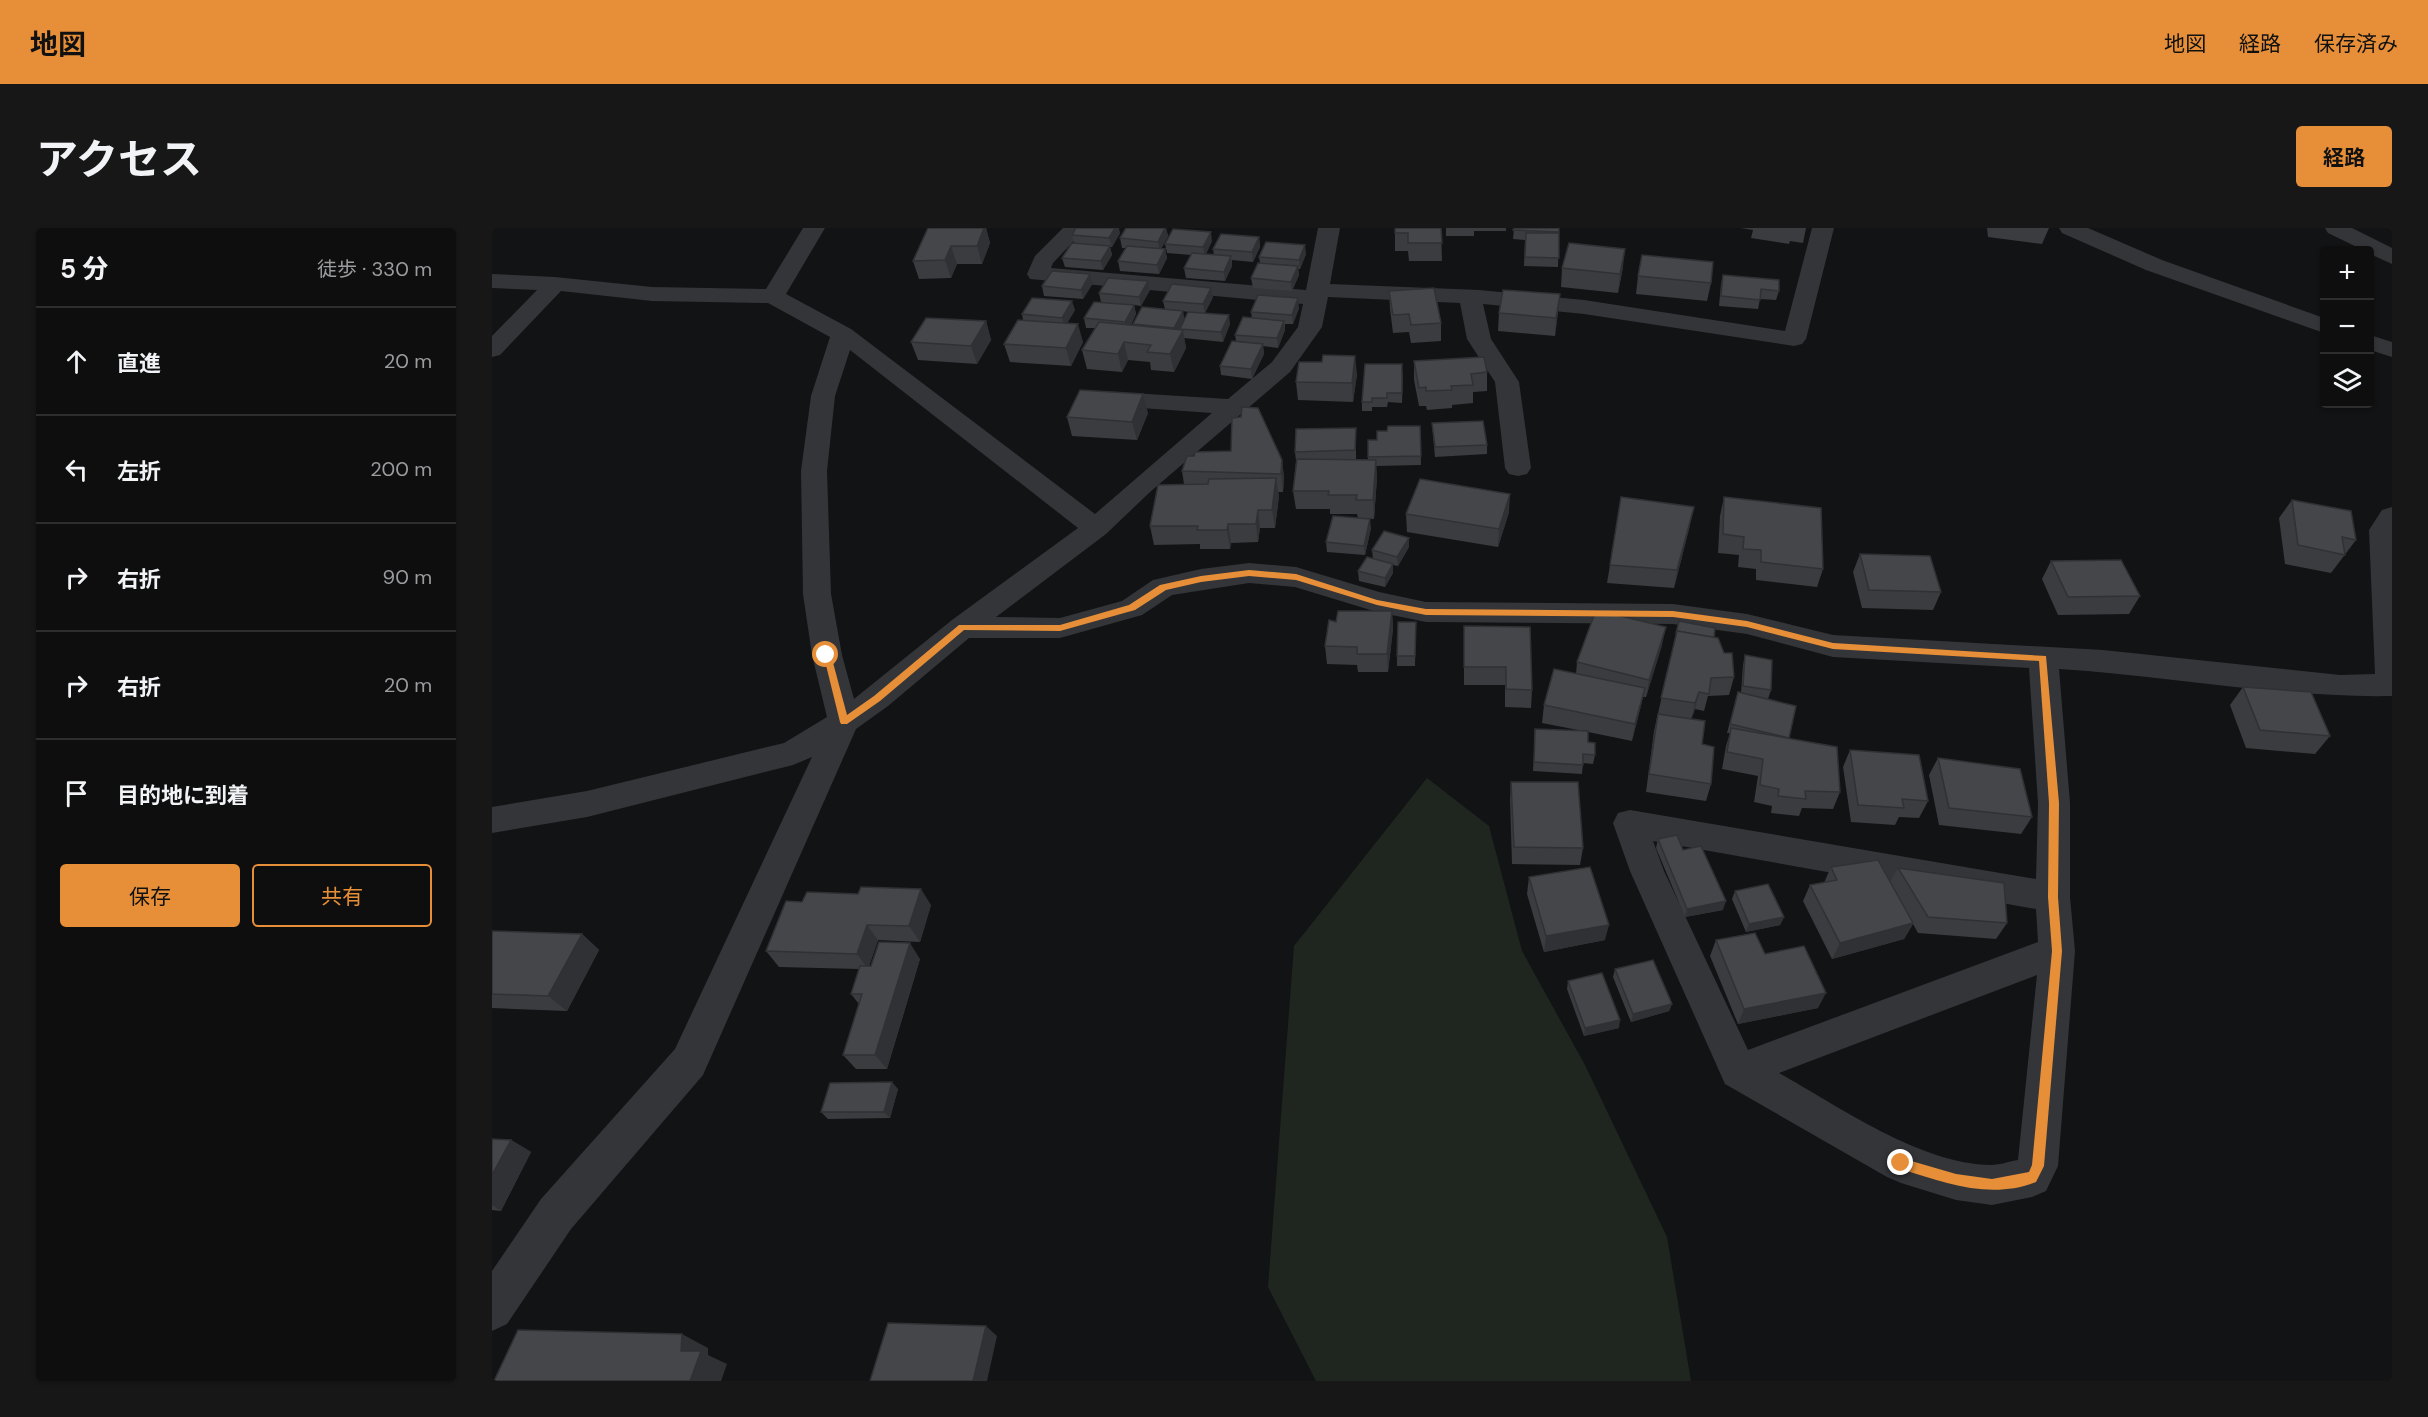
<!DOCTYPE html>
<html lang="ja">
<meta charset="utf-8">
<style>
:root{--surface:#0e0e0f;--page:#171718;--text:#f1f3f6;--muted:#9b9c9e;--line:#2e2e2f;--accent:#e68f38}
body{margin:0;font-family:"DM Sans","Noto Sans JP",sans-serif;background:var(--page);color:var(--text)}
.controls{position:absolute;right:18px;top:18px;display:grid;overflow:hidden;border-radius:6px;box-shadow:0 2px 4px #0004}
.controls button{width:54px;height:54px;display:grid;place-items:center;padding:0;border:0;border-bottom:2px solid var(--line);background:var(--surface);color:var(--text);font:30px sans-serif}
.stop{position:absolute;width:18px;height:18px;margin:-14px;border:4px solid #e68f38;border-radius:50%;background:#fff}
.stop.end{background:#e68f38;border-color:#fff;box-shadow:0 2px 6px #0008}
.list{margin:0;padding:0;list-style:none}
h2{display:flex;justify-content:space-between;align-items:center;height:78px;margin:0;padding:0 24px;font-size:26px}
h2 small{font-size:20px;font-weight:400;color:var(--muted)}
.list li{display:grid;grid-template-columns:39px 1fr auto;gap:18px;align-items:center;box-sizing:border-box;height:108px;padding:0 24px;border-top:2px solid var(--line)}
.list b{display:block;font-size:22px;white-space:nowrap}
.list em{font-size:20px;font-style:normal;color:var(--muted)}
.actions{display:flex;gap:12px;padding:18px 24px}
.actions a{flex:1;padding:14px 0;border:2px solid var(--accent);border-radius:6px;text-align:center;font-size:21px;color:var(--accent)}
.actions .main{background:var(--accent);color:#111}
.icon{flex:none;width:33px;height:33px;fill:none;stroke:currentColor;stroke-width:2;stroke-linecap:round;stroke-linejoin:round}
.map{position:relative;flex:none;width:1900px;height:1153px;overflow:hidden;border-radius:6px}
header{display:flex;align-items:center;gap:36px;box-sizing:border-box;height:84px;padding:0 30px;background:var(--accent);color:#111}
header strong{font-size:28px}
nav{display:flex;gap:33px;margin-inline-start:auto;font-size:21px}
.intro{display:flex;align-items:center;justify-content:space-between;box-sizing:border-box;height:144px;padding:0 36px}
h1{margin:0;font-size:42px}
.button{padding:15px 27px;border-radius:6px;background:var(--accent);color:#111;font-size:21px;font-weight:700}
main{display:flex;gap:36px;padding:0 36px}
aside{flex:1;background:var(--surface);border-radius:6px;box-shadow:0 2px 4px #0004}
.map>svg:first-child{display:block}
.green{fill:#1f261f}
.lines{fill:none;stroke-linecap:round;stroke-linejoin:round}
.minor{fill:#343539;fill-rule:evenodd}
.wall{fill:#3a3c40;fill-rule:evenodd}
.shaded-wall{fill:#303134}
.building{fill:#44464a;stroke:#303134;stroke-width:1.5}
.route{fill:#e68f38}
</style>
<header>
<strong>地図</strong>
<nav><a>地図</a><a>経路</a><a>保存済み</a></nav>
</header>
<div class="intro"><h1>アクセス</h1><a class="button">経路</a></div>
<main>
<aside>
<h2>5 分<small>徒歩 · 330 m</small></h2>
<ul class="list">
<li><svg class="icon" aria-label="ahead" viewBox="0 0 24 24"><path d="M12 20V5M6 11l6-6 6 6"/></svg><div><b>直進</b></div><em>20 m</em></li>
<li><svg class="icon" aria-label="left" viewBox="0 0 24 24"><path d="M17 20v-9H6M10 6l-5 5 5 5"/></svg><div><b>左折</b></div><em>200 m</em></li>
<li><svg class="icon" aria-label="right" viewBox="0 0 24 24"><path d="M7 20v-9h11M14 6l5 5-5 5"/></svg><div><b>右折</b></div><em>90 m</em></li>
<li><svg class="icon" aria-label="right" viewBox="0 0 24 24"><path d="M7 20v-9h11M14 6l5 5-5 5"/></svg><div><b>右折</b></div><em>20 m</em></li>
<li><svg class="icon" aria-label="arrive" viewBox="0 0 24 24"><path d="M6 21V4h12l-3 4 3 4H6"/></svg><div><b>目的地に到着</b></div></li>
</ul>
<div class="actions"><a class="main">保存</a><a>共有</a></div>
</aside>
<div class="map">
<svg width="1900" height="1153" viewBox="0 0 1900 1153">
<rect width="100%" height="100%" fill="#121314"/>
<!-- green -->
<path class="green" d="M935,550l62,48 33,125 63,114 82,172 24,144h-375l-48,-94 26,-341z"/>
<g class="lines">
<!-- minor -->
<g class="minor">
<path d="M311,0h22l-39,66 65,35 244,185 117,-101 -113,-8 -9,-2 -3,-5 3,-5 9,-2 129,8 44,-37 26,-35 5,-23 -273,-25 -3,-5 8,-18 28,-28h23l-33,35 -2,5 255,22 12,-62h22l-10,56 149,6 105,10 201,31 27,-103h22l-28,111 -4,5 -8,2 -210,-32 -101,-10 8,35 28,43 12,86 -4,6 -9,2 -9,-2 -4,-6 -10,-86 -28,-43 -7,-36 -132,-6 -6,30 -32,45 -140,120 -44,42 -110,83 64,1 62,-17 31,-21 48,-11 48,-6 47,4 83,25 47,10 247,2 74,10 86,21 270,15 237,25 35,-1 -6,-144 13,-20 10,-3v189c-111,2 -222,-20 -333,-27l11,134v94l5,54 -17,215 -12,25 -14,6 -40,8 -36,-5 -55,-17 -14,-6 -162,-93 -95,-213 -17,-48 5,-10 12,-3 406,69 2,-76 -9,-135 -196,-11 -86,-23 -74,-10 -247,-2 -49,-10 -82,-25 -46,-4 -77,12 -30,20 -82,23h-91l-81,68 -32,23 -153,346 -132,154 -64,95 -15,7v-60l49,-72 134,-150 137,-292 -19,8 -206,52 -95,16v-26l95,-16 197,-48 43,-26 -15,-62 -9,-61 -2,-123 10,-75 19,-59 -62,-34 -116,-2 -91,-10 -61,64 -8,2v-21l45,-46 -45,-2v-14l63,3 97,10 114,2zM358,122l228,178 -126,92 -98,79 -12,-44 -11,-61 -4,-123 8,-75zM1161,613l383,68 2,33 -290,108 -84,-179zM1545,747l-19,185c-8,1 -18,5 -27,5 -71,-1 -151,-58 -212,-92z"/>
<path d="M1567,0h29l74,32 162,58v15l-178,-63 -84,-37z"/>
<path d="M1833,0h27l40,20v16l-22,-10v-4h-7l-35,-17z"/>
<path d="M1878,107l22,7v15l-22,-7z"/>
</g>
</g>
<!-- wall -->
<g class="wall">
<path d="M436,0h58l4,15 -8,21h-25l-6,14 -32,1 -6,-18z"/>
<path d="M634,0h40l2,8 -7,13h4l2,9 -8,16 -39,-3 -2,-10 8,-13h-4l-2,-10z"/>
<path d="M903,0h46l1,33h-33l-1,-10h-13z"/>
<path d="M954,0h60v3h-32v5h-28z"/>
<path d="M1022,0h45l-1,39 -34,-1 1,-26 -12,-1z"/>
<path d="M1249,0h65l-3,15 -13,-2 -1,3 -38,-6 2,-8z"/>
<path d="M1495,0h62l-7,16 -54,-7z"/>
<path d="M628,5l-8,14h-2l2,8 -9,15 -38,-3 -3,-9 12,-15 -2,-8z"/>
<path d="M767,9l1,10 -7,15 -21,-2v6l-7,15 -39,-3 -2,-10 7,-13 -24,-2 -2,-9 47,-3 -6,13 8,1 -1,-6z"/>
<path d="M814,26l-6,15h-2l1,6 -7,16 -39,-3 -2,-10 9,-15 -1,-6z"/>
<path d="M1131,39l-5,26 -57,-6 1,-19z"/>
<path d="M598,46l3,9 -10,16 -39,-3 -2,-10z"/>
<path d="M1231,47l56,16 -3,9 -16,-1 -2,10 -39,-3 2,-22z"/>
<path d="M1146,48l73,7 -4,18 -71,-7z"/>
<path d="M656,53l2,9 -9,16 -7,-1 2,9 -5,11h2v-1l32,-15 -2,-8 50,-4 -8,16 25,11 -7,18 -39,-4 2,10 -12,24 -23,-2 -1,-8 -22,-2 -6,12 -35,-3 -5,-19 13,-22h-9l-2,-10 17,-16 -2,-9zM691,83l5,1 -4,7z"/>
<path d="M897,63l52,32v18l-30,2 -2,-11 -16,1 -3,-24z"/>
<path d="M1068,66l-5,42 -57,-5 1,-18z"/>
<path d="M807,80l-6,16h-8v6l-7,18 -15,-2 1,8 -12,25 -31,-4 -1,-9 16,-25 -1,-6 17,-17 -1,-6z"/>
<path d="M583,82l-8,13 16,19 -12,24 -61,-4 -6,-18 19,-24 -1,-6z"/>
<path d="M494,93l5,19 -14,24 -59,-4 -7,-18z"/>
<path d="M922,133l73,11v19l-14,1v11l-21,2v3l-25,2 -1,-4h-7l-5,-26z"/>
<path d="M911,145l-1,30 -14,-1 -1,5h-15v4h-10v-9z"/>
<path d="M865,146l-4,28 -55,-2 -2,-18z"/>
<path d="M656,185l-11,27 -65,-4 -5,-19z"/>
<path d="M940,195l55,22v9l-52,3z"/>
<path d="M928,198l1,39 -45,1 1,12 -3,41 -10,-1 7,10 -6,27 -38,-3 -1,-10 32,-24 -1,-4h-27v-5h-34l-3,-18 3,-30 -1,-9 61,-24v32h12v-20h9l10,-9z"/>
<path d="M790,232l2,18 -1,14h-5l1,4 -4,32h-15l-2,14 -27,1 -1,6h-30v-5l-46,1 -4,-19 34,-42 -2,-13z"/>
<path d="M1232,269l99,72 -6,18 -61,-7v-11l-18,-2 1,-12 -21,-2 2,-37z"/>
<path d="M1800,272l64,40 -25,33 -46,-9 -6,-46z"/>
<path d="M1017,284l-11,35 -91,-15 -1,-18z"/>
<path d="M1198,297l-16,63 -67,-5 3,-18z"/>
<path d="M917,319l-11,19 -5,-1v8l-8,14 -26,-6 -1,-10 15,-12 -1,-9z"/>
<path d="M1368,326l81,38 -8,18 -71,-2 -9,-36z"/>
<path d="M1559,333l89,35 -11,18 -71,1 -16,-36z"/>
<path d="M900,383l1,18 -5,43h-30l-1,-7 -30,-1 -2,-18 11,-24z"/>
<path d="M1187,393l35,17 20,39 -5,18 -21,1 -4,15 -9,-2 -4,10 11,25 9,40 -5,17 -60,-9 8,-61z"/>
<path d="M924,394l-1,44h-18v-10z"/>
<path d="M972,398l68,64 -1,18 -26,-1v-22h-41z"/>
<path d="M1170,417l-16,52h-3l-11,44 -44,-9v10l7,13 -2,9 -10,-1 -1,11 -49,-3 2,-42 48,2 -41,-8 2,-18 32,-31 1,-12z"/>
<path d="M1253,427l26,35 -3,9 21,39 51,54 -7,17 -31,-1 -3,8 -28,-3 1,-7 -18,-4 4,-26 -36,-7 4,-23 4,-13h-3l11,-41 3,1 2,-28z"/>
<path d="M1751,459l87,49 -15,18 -69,-6 -16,-43z"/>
<path d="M1358,522l78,51 -9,17 -20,-1 -4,8 -44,-3 -8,-55z"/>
<path d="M1446,530l94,59 -11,17 -82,-9 -10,-50z"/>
<path d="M1019,554l72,66 -3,17 -68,-1 -2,-65z"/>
<path d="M1166,611l25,11 40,60 -38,7 -29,-69z"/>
<path d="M1339,639l59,15 8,-14 109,55 -11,16 -78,-6 -5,-9 -9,15 -72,20 -29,-58 7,-16 14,-2z"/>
<path d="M1037,649l76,63 -61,12 -17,-58z"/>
<path d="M1243,663l49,26 -4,8 -34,7 -14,-33z"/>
<path d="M439,677l-11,37 -42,-2 -9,26 51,-7 -33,110h-31l-13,-14 16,-51 -8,-10 8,-25 -80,-2 -13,-16z"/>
<path d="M0,703l90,3 17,16 -32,61 -75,-3z"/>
<path d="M1224,712l49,14 53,54 -80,16 -28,-68z"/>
<path d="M1123,741l57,35 -3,7 -38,11 -18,-45z"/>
<path d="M1076,753l51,47 -35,8 -17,-47z"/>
<path d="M406,861l-8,29 -62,1 -7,-7z"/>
<path d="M0,911l19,1 20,12 -30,59 -9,-1z"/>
</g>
<!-- shaded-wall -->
<g class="shaded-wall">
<path d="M492,0h2l4,15 -8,21 -5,-18z"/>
<path d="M623,0h4l1,5 -8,14 -3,-9z"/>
<path d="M673,0h1l2,8 -8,15 -2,-9z"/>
<path d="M719,4l1,9 -7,15 -2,-9z"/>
<path d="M767,9l1,10 -7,15 -1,-10z"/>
<path d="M813,17l1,9 -6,15 -1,-9z"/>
<path d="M459,18l6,18 -6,14 -6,-18z"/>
<path d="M618,18l2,9 -9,15 -2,-9z"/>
<path d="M673,21l2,9 -8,16 -2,-9z"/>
<path d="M1133,21l-2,18 -5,26 2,-19z"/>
<path d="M739,28l1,10 -7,15 -1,-9z"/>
<path d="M806,38l1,9 -7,16 -1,-9z"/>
<path d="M598,46l3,9 -10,16 -2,-9z"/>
<path d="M656,53l2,9 -9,16 -2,-9z"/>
<path d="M719,60l2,9 -8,16 -2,-9z"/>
<path d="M1068,66l-2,19 -3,23 1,-18z"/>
<path d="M806,70l1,10 -6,16 -1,-9z"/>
<path d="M580,73l3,9 -10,17 -3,-9z"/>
<path d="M642,77l2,9 -9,17 -2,-9z"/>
<path d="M691,83l1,9 -8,17 -2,-9z"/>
<path d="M737,87l1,9 -7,18 -2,-10z"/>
<path d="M494,93l5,19 -14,24 -6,-18z"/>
<path d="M792,93l1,9 -7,18 -1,-10z"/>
<path d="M586,96l5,18 -12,24 -5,-18z"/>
<path d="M691,102l3,18 -12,24 -4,-18z"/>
<path d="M632,114l4,18 -6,12 -4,-18z"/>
<path d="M771,116l1,10 -12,25 -1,-10z"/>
<path d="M863,128l2,18 -4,28 -1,-19z"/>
<path d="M651,166l5,19 -11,27 -5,-18z"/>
<path d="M790,232l2,18 -1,14 -2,-18z"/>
<path d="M884,232l1,18 -3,41 -1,-19z"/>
<path d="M784,250l3,18 -4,32 -3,-18z"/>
<path d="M1018,266l-1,18 -11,35 1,-18z"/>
<path d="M1202,279l-4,18 -16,63 3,-18z"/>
<path d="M766,282l2,18 -2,14 -2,-18z"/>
<path d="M878,291l1,9 -6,27 -1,-9z"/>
<path d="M736,296l3,19 -1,6 -3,-19z"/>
<path d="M917,310v9l-11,19 -1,-9z"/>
<path d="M901,336v9l-8,14v-9z"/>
<path d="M900,383l1,18 -5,43 -1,-18z"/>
<path d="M1174,399l-4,18 -16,52 3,-17z"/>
<path d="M1153,460l-4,18 -9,35 3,-17z"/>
<path d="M1207,464l-4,17 -4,12 4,-18z"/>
<path d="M429,661l10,16 -11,37 -11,-16z"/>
<path d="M1234,673l-3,9 -38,7 2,-8z"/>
<path d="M1292,689l-4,8 -34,7 3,-8z"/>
<path d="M1421,695l-9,16 -72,20 8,-16z"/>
<path d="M375,697l11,15 -10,29 -11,-15z"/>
<path d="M1117,697l-4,15 -61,12 2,-16z"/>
<path d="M90,706l17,16 -32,61 -19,-15z"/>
<path d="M418,715l10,16 -33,110 -12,-14z"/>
<path d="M1334,765l-8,15 -80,16 6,-15z"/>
<path d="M1180,776l-3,7 -38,11 2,-8z"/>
<path d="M1128,792l-1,8 -35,8 1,-8z"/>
<path d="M400,854l6,7 -8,29 -6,-6z"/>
<path d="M19,912l20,12 -30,59 -9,-6v-30z"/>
<path d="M494,1098l11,10 -10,45h-14z"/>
<path d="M190,1106l26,14v7l19,9 -6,17h-31l-9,-30z"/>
</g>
<!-- building -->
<g class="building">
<path d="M436,0h56l-7,18h-26l-6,14 -32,1z"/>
<path d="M584,0h39l-6,10 -37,-3z"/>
<path d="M634,0h39l-7,14 -38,-4z"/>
<path d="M903,0h46l1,15h-34v-10h-13z"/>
<path d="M1022,0h45v4l-46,-2z"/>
<path d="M681,1l38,3 -8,15 -38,-3z"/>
<path d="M1034,5h33v25l-34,-1z"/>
<path d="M729,6l38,3 -7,15 -39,-3z"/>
<path d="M774,14l39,3 -6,15 -40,-3z"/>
<path d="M580,15l38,3 -9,15 -39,-3z"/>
<path d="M1077,15l56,6 -5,25 -58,-6z"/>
<path d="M635,18l38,3 -8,16 -39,-4z"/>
<path d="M700,25l39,3 -7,16 -40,-4z"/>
<path d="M1150,27l71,7 -2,21 -73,-7z"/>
<path d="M766,35l40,3 -7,16 -40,-4z"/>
<path d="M560,43l38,3 -9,16 -39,-4z"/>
<path d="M1231,47l56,5v11l-18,-2 -1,11 -39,-4z"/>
<path d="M616,50l40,3 -9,16 -40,-4z"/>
<path d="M680,56l39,4 -8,16 -40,-3z"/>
<path d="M942,60l7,35 -30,2 -2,-11 -16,1 -4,-24z"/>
<path d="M1011,62l57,4 -4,24 -57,-5z"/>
<path d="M766,67l40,3 -6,17 -41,-3z"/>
<path d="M540,70l40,3 -10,17 -40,-4z"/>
<path d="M602,74l40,3 -9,17 -41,-4z"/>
<path d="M650,79l41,4 -9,17 -41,-4z"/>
<path d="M696,84l41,3 -8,17 -41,-3z"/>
<path d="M751,89l41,4 -7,17 -42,-3z"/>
<path d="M434,90l60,3 -15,25 -60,-4z"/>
<path d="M526,92l60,4 -12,24 -62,-4z"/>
<path d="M607,94l84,8 -13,24 -23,-2 4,-7 -27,-3 -6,12 -36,-4z"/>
<path d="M740,113l31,3 -12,25 -31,-3z"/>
<path d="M831,127l32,1 -3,27 -56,-1 3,-20h23z"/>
<path d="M992,129l3,15 -16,2 2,11 -22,1 1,4 -26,1v-4l-7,1 -5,-27z"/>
<path d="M873,136h37v29h-15v5h-15v4h-10z"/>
<path d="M588,162l63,4 -11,28 -65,-5z"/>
<path d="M750,179l16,1 24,52 -1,14 -99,-3 5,-15h7l1,-4 36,-1 1,-33 9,-1z"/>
<path d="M991,193l4,24 -52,2 -3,-24z"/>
<path d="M896,198h32l1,30 -53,1v-17h9v-9h10z"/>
<path d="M864,200l-1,22 -60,2 1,-23z"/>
<path d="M805,231l79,1 -3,40h-17l1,-5h-29l1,-4h-36z"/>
<path d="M784,250l-4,32h-14l-2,14h-28l-1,6h-30l1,-4h-48l8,-41 50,-1 1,-5z"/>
<path d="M928,251l90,15 -11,35 -93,-15z"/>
<path d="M1129,269l73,10 -17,63 -67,-5z"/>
<path d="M1232,269l97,11 2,61 -62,-7v-12l-18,-1 1,-12 -21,-3z"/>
<path d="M1800,272l59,11 5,29 -14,-3 3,18 -47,-10z"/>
<path d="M841,288l37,3 -6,27 -38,-4z"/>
<path d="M892,303l25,7 -12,19 -25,-7z"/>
<path d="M1368,326l70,2 11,36 -72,-2z"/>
<path d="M875,329l26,7 -8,14 -27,-7z"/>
<path d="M1629,332l19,36 -72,1 -17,-36z"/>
<path d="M1104,382l70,17 -17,53 -72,-18z"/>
<path d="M846,383h54l-5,43h-30v-7l-32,-1 4,-26 7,2z"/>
<path d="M1187,393l36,7 -1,10 -37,-7v2h-1z"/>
<path d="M906,394h18l-1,34h-18z"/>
<path d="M972,398l66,1 2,63 -26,-1v-22h-42z"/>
<path d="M1185,403l41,7 6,15h8l2,24 -23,1 -2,16 -10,-2 -4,11 -34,-5z"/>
<path d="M1253,427l27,5 -1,30 -28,-4z"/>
<path d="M1062,441l91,19 -10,36 -91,-19z"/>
<path d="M1751,459l68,5 19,44 -70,-6z"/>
<path d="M1246,464l58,14 -7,32 -59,-14z"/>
<path d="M1166,486l47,7 -3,23 12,3 -3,37 -62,-10z"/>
<path d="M1239,500l106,19 3,45 -35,-1 1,8 -28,-3 1,-7 -19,-4 3,-26 -36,-7z"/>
<path d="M1043,501l53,2v11l7,1v12l-12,-1v11l-49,-3z"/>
<path d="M1358,522l69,5 9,46 -26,-2 2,9 -46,-3z"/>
<path d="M1446,530l82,11 12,48 -83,-9z"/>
<path d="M1019,554h67l5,66 -69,-1z"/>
<path d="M1185,607l6,15 18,-4 25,55 -39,8 -29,-70z"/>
<path d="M1386,632l35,63 -73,20 -30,-58 27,-5 -6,-13z"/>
<path d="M1098,639l19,58 -63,11 -17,-59z"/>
<path d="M1406,640l106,15 3,40 -79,-6z"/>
<path d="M1276,656l16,33 -35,7 -14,-33z"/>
<path d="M369,659l60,2 -12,37 -42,-1 -10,29 -91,-3 20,-50 16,1 5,-10 51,2z"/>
<path d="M0,703l90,3 -34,62 -56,-2z"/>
<path d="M1263,705l10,21 39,-8 22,47 -82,16 -28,-69z"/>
<path d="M387,714l31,1 -35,112h-32l19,-61h-11l9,-28h11z"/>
<path d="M1161,732l19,44 -39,10 -18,-45z"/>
<path d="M1110,745l18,47 -35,8 -17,-47z"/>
<path d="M400,854l-8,30h-63l9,-29z"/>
<path d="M0,911l19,1 -19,35z"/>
<path d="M396,1095l98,3 -13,55h-103z"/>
<path d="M26,1102l164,4 -1,17h20l-11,30h-196z"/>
</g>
<!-- route -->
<path class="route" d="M757,342l47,4 81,26 49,9 247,2 74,10 86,22 213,13 13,147 -1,94 4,54 -18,215 -8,16c-45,18 -91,1 -135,-13l-6,-6 6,-5 55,16 36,5 37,-7 3,-7 20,-214 -4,-54 1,-94 -10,-142 -206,-12 -86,-22 -74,-10 -247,-2 -49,-10 -81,-25 -47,-4 -48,6 -35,8 -31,20 -75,21 -96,-1 -84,71 -33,23h-6l-1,-2 -17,-69 8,2 16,60 27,-19 85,-71h101l69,-20 31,-20 41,-9z"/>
</svg>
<div class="controls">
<button>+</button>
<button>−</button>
<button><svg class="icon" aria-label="layers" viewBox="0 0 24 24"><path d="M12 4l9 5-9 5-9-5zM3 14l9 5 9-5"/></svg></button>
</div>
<div class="stop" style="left:334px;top:427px"></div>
<div class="stop end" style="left:1409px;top:935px"></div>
</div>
</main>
